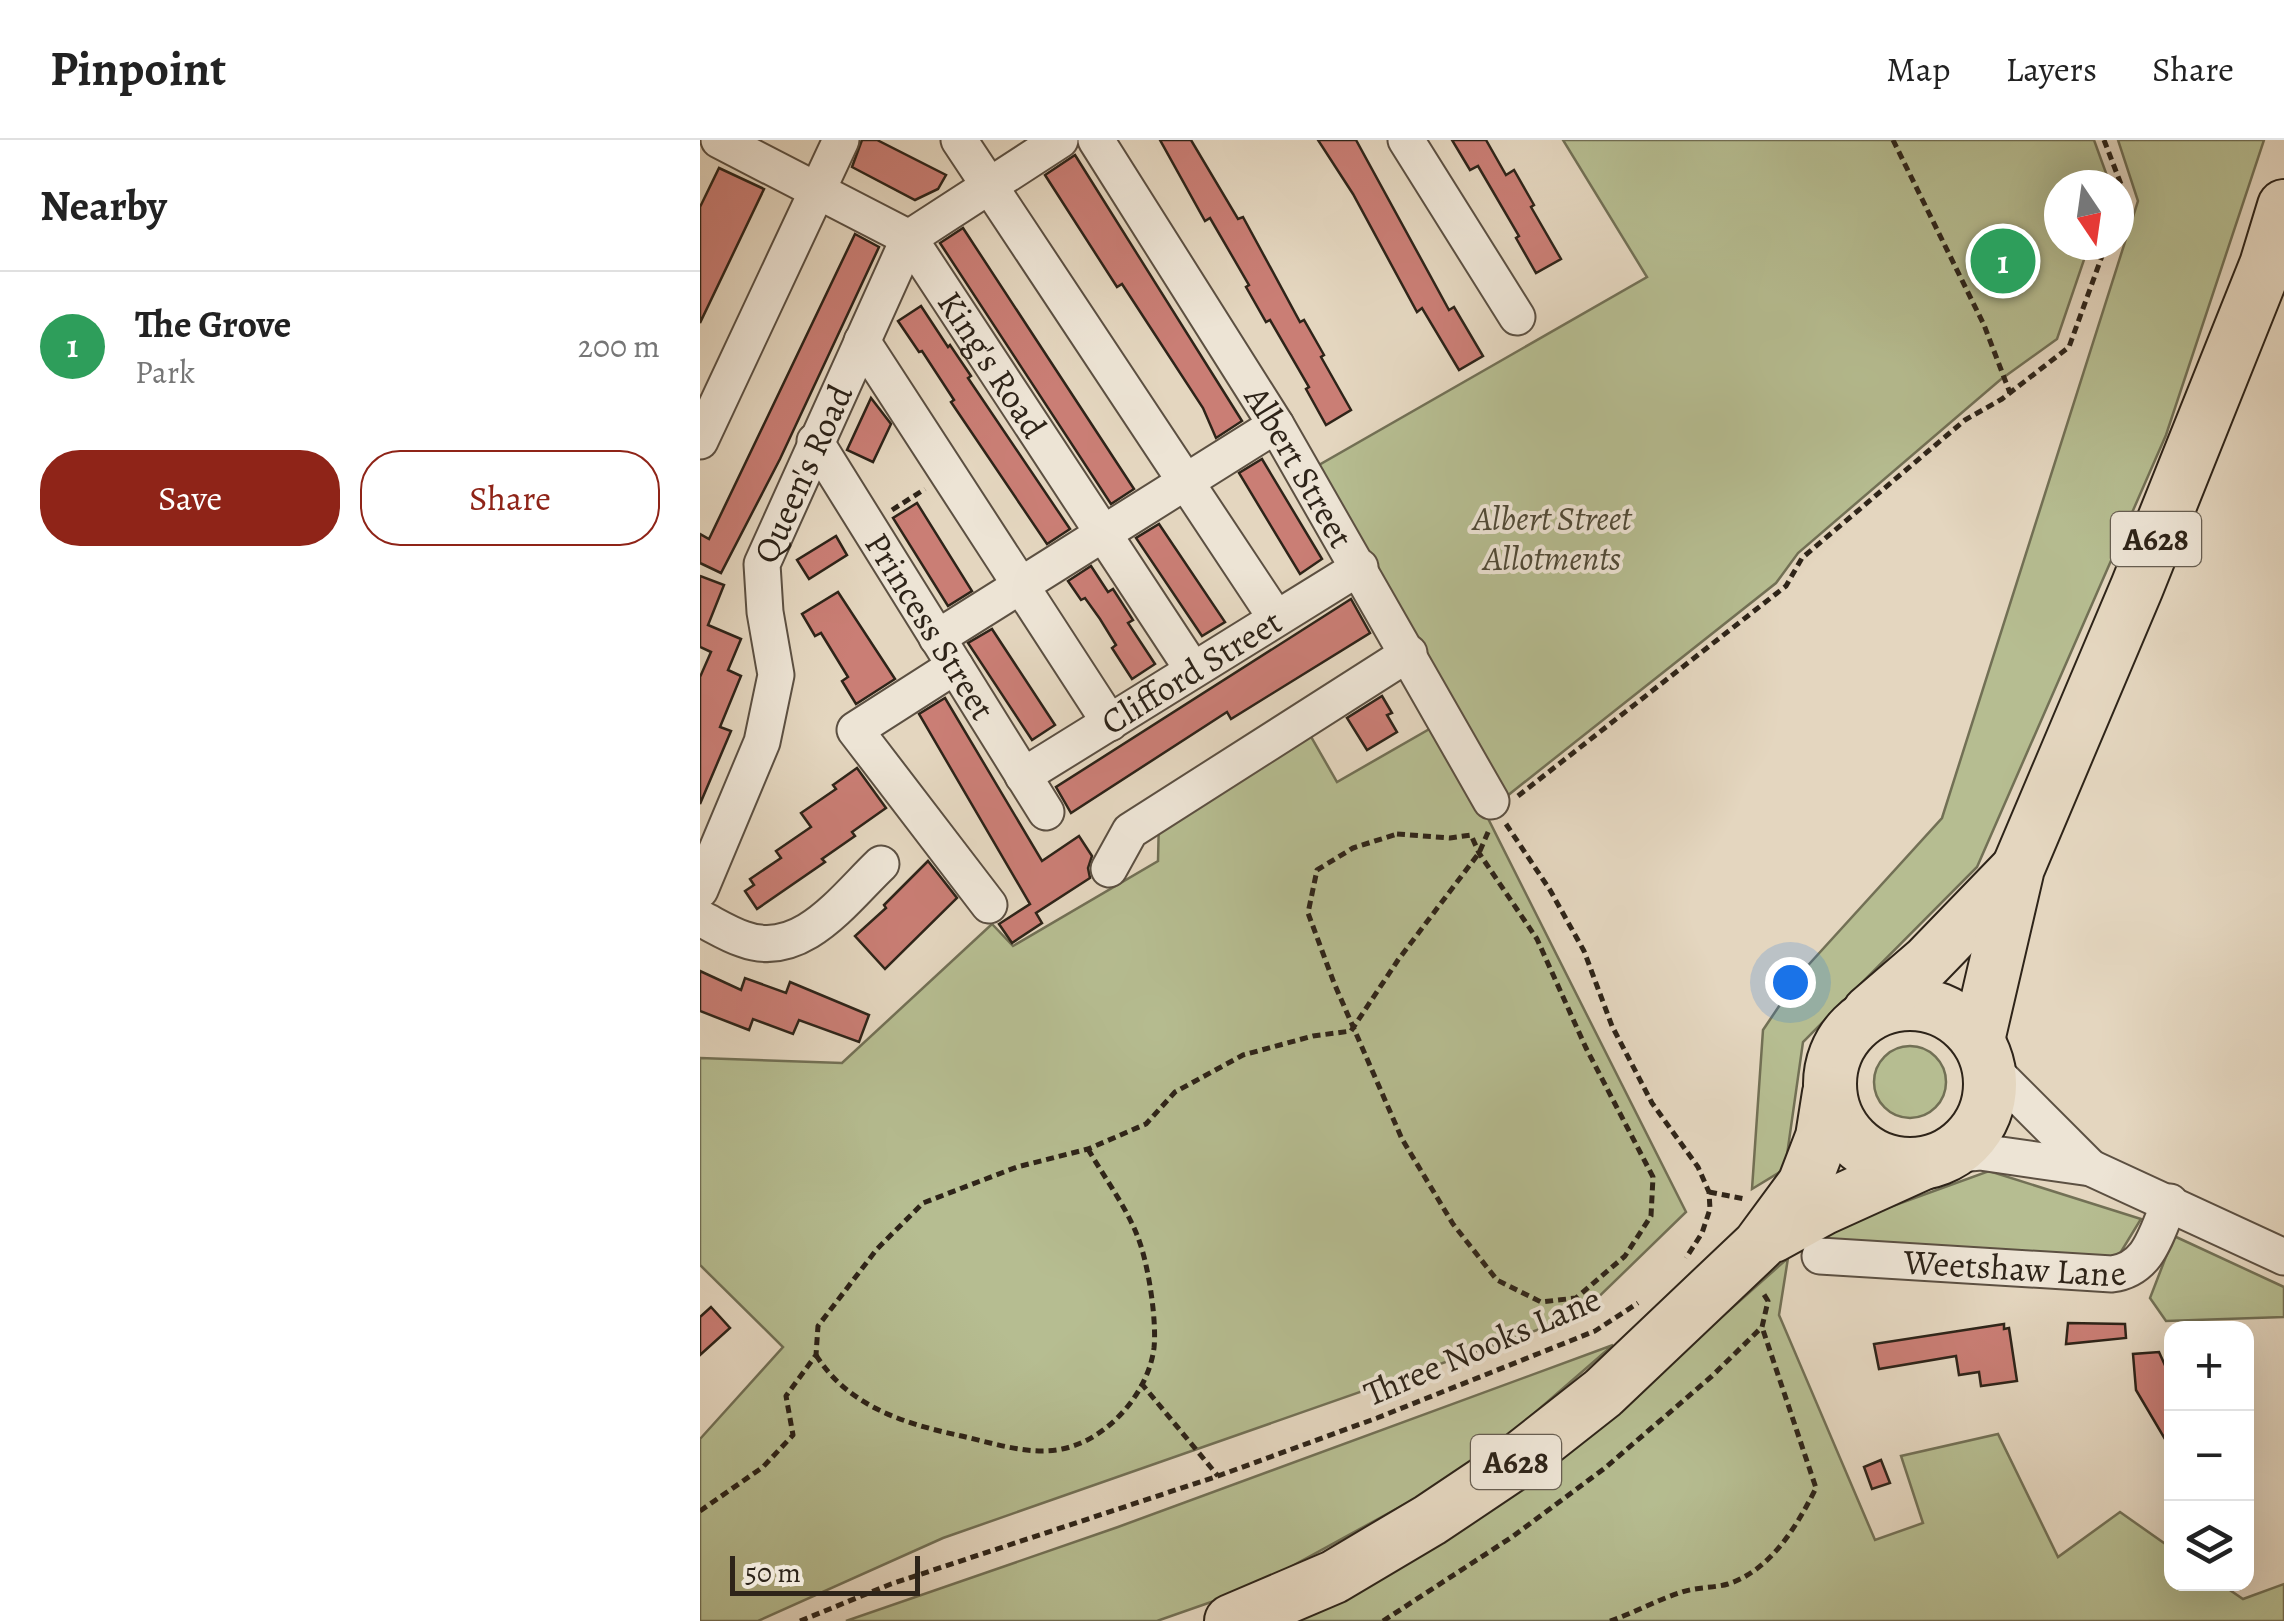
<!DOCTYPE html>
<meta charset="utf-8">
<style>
:root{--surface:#fff;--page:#f2f2f2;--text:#222;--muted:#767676;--line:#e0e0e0;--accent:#8f2418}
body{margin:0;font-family:Alegreya,serif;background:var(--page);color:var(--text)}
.controls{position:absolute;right:30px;bottom:30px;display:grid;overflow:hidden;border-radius:20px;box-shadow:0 10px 40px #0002}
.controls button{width:90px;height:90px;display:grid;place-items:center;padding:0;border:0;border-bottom:2px solid var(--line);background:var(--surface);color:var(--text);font:50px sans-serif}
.compass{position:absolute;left:1344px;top:30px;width:90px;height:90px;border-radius:50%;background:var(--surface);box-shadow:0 10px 40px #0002;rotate:167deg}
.scale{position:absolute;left:30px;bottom:25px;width:190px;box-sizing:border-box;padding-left:10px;border:5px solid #2e2419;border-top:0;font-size:28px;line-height:35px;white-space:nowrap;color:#2e2419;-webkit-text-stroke:8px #ede4d5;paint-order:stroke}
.you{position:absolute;left:1090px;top:842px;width:35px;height:35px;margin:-25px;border:8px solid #fff;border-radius:50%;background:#1a73e8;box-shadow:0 0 0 15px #1a73e833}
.badge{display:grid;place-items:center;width:65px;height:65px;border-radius:50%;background:var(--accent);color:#fff;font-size:32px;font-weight:700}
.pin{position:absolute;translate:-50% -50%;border:5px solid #fff;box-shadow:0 2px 10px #0006}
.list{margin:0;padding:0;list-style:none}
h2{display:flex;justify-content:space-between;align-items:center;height:130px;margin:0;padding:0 40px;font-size:42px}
h2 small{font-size:32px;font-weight:400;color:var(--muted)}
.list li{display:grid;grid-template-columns:65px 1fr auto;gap:30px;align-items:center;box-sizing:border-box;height:150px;padding:0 40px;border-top:2px solid var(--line)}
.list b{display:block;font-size:38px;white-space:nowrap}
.list p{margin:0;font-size:32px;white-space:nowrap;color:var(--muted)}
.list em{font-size:32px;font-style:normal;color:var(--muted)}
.actions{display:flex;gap:20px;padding:30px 40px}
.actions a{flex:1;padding:22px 0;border:2px solid var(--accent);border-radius:40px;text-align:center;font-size:35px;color:var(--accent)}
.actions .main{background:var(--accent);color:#fff}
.icon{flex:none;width:55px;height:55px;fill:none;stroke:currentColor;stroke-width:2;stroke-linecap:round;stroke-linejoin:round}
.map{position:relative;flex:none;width:1584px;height:1481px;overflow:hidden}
header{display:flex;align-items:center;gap:60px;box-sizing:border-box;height:140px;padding:0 50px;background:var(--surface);border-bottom:2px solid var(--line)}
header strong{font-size:48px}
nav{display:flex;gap:55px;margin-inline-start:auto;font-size:35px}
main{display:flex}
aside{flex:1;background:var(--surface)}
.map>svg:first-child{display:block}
.green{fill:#b6bd91;stroke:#727055;stroke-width:2.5}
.building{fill:#ca7e75;stroke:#2e2419;stroke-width:2.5}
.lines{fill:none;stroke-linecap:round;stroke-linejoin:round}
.minor-casing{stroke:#5c5042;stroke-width:39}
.highway-casing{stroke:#2e2419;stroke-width:56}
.path{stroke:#2e2419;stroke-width:5;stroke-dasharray:8 5;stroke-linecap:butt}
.minor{stroke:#ede4d5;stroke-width:35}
.highway{stroke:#e4d6bf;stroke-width:52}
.labels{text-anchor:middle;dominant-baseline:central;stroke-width:8;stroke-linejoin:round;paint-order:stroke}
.shield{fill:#ede4d5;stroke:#675e51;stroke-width:2.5}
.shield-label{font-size:32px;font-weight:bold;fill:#2e2419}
.street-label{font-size:35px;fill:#2e2419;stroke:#ede4d5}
.park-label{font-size:35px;font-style:italic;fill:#504a37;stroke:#ede4d5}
</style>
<header>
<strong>Pinpoint</strong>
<nav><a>Map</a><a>Layers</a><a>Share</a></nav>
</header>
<main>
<aside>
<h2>Nearby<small></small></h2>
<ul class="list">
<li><span class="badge" style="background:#2e9e5b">1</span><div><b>The Grove</b><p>Park</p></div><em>200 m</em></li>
</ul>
<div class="actions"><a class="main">Save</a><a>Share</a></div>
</aside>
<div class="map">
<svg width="1584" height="1481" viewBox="0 0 1584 1481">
<rect width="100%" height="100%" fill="#e4d6bf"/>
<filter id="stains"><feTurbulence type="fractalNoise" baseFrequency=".002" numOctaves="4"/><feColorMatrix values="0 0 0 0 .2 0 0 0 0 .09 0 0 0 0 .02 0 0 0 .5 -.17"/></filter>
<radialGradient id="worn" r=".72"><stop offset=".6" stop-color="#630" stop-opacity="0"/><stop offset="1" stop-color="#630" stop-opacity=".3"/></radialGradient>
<!-- green -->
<g class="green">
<path d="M863,0h531l16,44 -51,1v60h30l-32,94 -57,41 -202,173 -22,30 -269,213 -188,-331 328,-188z"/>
<path d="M1418,0h146l-98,295 -189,432 -174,175 -18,127 -33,20 11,-159 39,-58 140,-154 196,-617z"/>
<path d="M740,583l246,489 -106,103 -637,223 -185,83h-58v-182l83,-92 -83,-82v-207l142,5 150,-139 21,22 145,-85 1,-43 147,-90 31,54z"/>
<circle cx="1210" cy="942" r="36"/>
<path d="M1289,1031l152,48 -25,41 -300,-20 38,-20z"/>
<path d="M1474,1096l110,51v30l-118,4 -16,-23z"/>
<path d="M1088,1118l-9,57 96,225 48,-17 -22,-67 97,-22 60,123 62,-45 51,36 1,36h49l22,15 41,-15v37h-1008l314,-187z"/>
<path d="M913,1205l-142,123 -217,119 -97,34h-311l272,-94z"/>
</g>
<!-- building -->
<g class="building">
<path d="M162,0h15l69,35 -8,14 -23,11 -63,-33z"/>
<path d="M460,0h31l47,79 5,-2 57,105 4,-2 20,35 -3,2 30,53 -25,15 -20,-36 3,-2 -39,-67 -4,2 -20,-35 3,-2 -39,-67 -5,3z"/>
<path d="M618,0h38l93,170 5,-3 29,49 -24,14 -37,-62 -5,4 -64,-118z"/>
<path d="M752,0h34l20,35 8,-5 20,35 -3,2 30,52 -25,14 -20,-35 3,-2 -41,-70 -8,4z"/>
<path d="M375,15l167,266 -26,17 -13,-30 -51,-78 -30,-46 -5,3 -72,-112z"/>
<path d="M19,28l45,21 -64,134v-116z"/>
<path d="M263,88l171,261 -23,15 -171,-261z"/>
<path d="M155,94l24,13 -99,212 -59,114 -21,-10v-29l9,5z"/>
<path d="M221,166l27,41 2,-2 21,31 -3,2 102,151 -23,15 -96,-142 3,-2 -32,-49 -3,1 -21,-31z"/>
<path d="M171,258l20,26 -18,38 -26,-12z"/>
<path d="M562,319l60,100 -22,15 -61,-101z"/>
<path d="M217,363l55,88 -24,15 -55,-88z"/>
<path d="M459,384l66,98 -23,14 -66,-98z"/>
<path d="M136,396l11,19 -38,24 -12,-19z"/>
<path d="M391,426l17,26 5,-3 20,31 -5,3 27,41 -23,15 -20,-31 4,-3 -16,-26 -15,-21 -4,2 -13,-19z"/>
<path d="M0,436l24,9 -16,40 33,14 -13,31 13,6 -21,51 11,4 -31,73v-127l11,-25 -11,-5z"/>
<path d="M138,452l57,87 -39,25 -14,-23 6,-4 -27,-44 -6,3 -13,-22z"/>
<path d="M651,459l19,34 -139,86 -4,-7 -156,101 -15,-26z"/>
<path d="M292,489l63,96 -23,15 -64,-97z"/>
<path d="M682,556l10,17 -5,2 10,17 -30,18 -20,-32z"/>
<path d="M245,558l97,163 37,-25 13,20 -4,12 2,10 -54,35 6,10 -30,20 -13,-19 31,-20 -111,-190z"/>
<path d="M157,628l29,40 -34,24 3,4 -33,23 3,3 -68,47 -12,-18 9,-6 -4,-6 31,-21 -5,-7 35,-24 -10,-14 35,-24 -3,-4z"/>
<path d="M228,721l29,37 -72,71 -30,-33 31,-28 -2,-3z"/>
<path d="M0,831l41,19 4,-12 41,15 4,-11 79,33 -10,27 -60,-22 -6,14 -40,-15 -4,11 -49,-19z"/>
<path d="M11,1167l19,21 -30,27v-38z"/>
<path d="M1368,1183l57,1 1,14 -60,6z"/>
<path d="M1304,1184v5l5,-1 8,53 -36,5 -2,-14 -20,3 -3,-19 -77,13 -5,-25z"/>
<path d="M1459,1212l13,29v70l-36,-61 -3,-36z"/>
<path d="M1181,1320l9,23 -18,6 -8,-22z"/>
</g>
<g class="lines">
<!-- minor casing -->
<g class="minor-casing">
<g id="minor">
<path id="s1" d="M19,0l190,98 284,432"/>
<path d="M259,0l317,478"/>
<path id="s2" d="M396,0l180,285 215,376"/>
<path d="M706,0l111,177"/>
<path d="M162,201l248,382"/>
<path d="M0,301l141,-301"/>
<path id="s3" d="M115,301l231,371"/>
<path d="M237,498l339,-213"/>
<path d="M255,526l-100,64 134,175"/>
<path id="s4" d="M323,636l337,-209"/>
<path d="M409,729l21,-38 279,-178"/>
<path id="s5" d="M0,750l62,-148 14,-67 -11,-63 -3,-48 147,-326 151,-98"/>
<path d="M0,778c14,7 28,16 43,21 58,22 101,-40 138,-75"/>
<path d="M1289,926l102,102"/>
<path d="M1249,1015l31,-3 111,16 193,89"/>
<path id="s6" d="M1120,1116l292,18c38,-5 44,-41 58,-72"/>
</g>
</g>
<!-- highway casing -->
<g class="highway-casing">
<g id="highway">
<circle cx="1210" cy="944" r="80"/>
<path d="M1169,872l58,-50 90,-93"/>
<path d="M1278,900l40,-172 119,-281 129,-322 18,-59"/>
<path d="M1073,1096l51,-28 97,-44"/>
<path d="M531,1481l103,-44 96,-57 79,-53 94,-74 156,-148 45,-61 18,-47 7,-44"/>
</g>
</g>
<!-- path -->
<g class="path">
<path d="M1193,0l91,185 26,68"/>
<path d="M1404,0l20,52 -5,15"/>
<path d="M192,370l33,-21"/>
<path d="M818,656l268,-210 16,-28 163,-138 37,-21 67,-52 37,-102"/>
<path d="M806,684l44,66 34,61 28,75 40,77 46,64 11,25 1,17 -8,24 -16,25"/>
<path d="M697,694l53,4 21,-3 8,18 58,86 49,109 67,129 -2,39 -26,40 -49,42 -35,4 -44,-22 -44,-56 -51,-85 -68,-156 -26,-70 9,-43 36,-22z"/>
<path d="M1009,1052l36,7"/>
<path d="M116,1215c31,50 86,68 141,80 33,7 71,21 105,14 45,-9 86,-55 92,-101 3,-28 -6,-87 -17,-113 -12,-30 -33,-58 -49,-86"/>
<path d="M441,1243l77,93"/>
<path d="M0,1371l63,-44 30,-32 -7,-39 30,-41 2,-29 59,-77 46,-46 94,-36 71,-18 58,-25 29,-32 68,-37 70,-19 38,-5 47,-71 81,-107 10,-23"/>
<path d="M100,1481l91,-37 327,-108 159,-58 218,-87 43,-28"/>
<path d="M683,1481l129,-84 93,-69 107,-92 50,-49 6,-26 -5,-8"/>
<path d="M910,1481c24,-8 49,-22 72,-29 15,-5 32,-4 46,-8 43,-14 69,-58 88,-96l-54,-161"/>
</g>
<!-- minor -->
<use href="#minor" class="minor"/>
<!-- highway -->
<use href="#highway" class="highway"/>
</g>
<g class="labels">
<!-- shield labels -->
<g class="shield">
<rect x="1411" y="372" width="90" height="54" rx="8"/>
<rect x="771" y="1295" width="90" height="54" rx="8"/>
</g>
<g class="shield-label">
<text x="1456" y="399">A628</text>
<text x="816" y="1322">A628</text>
</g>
<!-- street labels -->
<g class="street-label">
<text stroke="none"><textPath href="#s1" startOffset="365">King's Road</textPath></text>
<text stroke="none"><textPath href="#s2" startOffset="385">Albert Street</textPath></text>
<text stroke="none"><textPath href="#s5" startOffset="440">Queen's Road</textPath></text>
<text stroke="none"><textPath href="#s3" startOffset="218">Princess Street</textPath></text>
<text stroke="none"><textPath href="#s4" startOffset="198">Clifford Street</textPath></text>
<text stroke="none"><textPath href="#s6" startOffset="195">Weetshaw Lane</textPath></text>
<text transform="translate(782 1206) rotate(-23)">Three Nooks Lane</text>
</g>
<!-- park labels -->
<g class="park-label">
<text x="852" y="378">Albert Street<tspan x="852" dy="40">Allotments</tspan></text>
</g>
</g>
<rect width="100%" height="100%" filter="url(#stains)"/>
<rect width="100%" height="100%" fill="url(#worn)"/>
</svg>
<div class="controls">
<button>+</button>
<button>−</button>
<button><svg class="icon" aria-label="layers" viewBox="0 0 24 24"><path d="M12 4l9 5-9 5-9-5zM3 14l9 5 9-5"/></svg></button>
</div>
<svg class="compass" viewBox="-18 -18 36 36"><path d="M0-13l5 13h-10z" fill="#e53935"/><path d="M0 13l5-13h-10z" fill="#767676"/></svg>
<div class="scale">50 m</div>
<div class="you"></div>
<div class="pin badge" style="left:1303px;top:121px;background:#2e9e5b">1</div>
</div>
</main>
